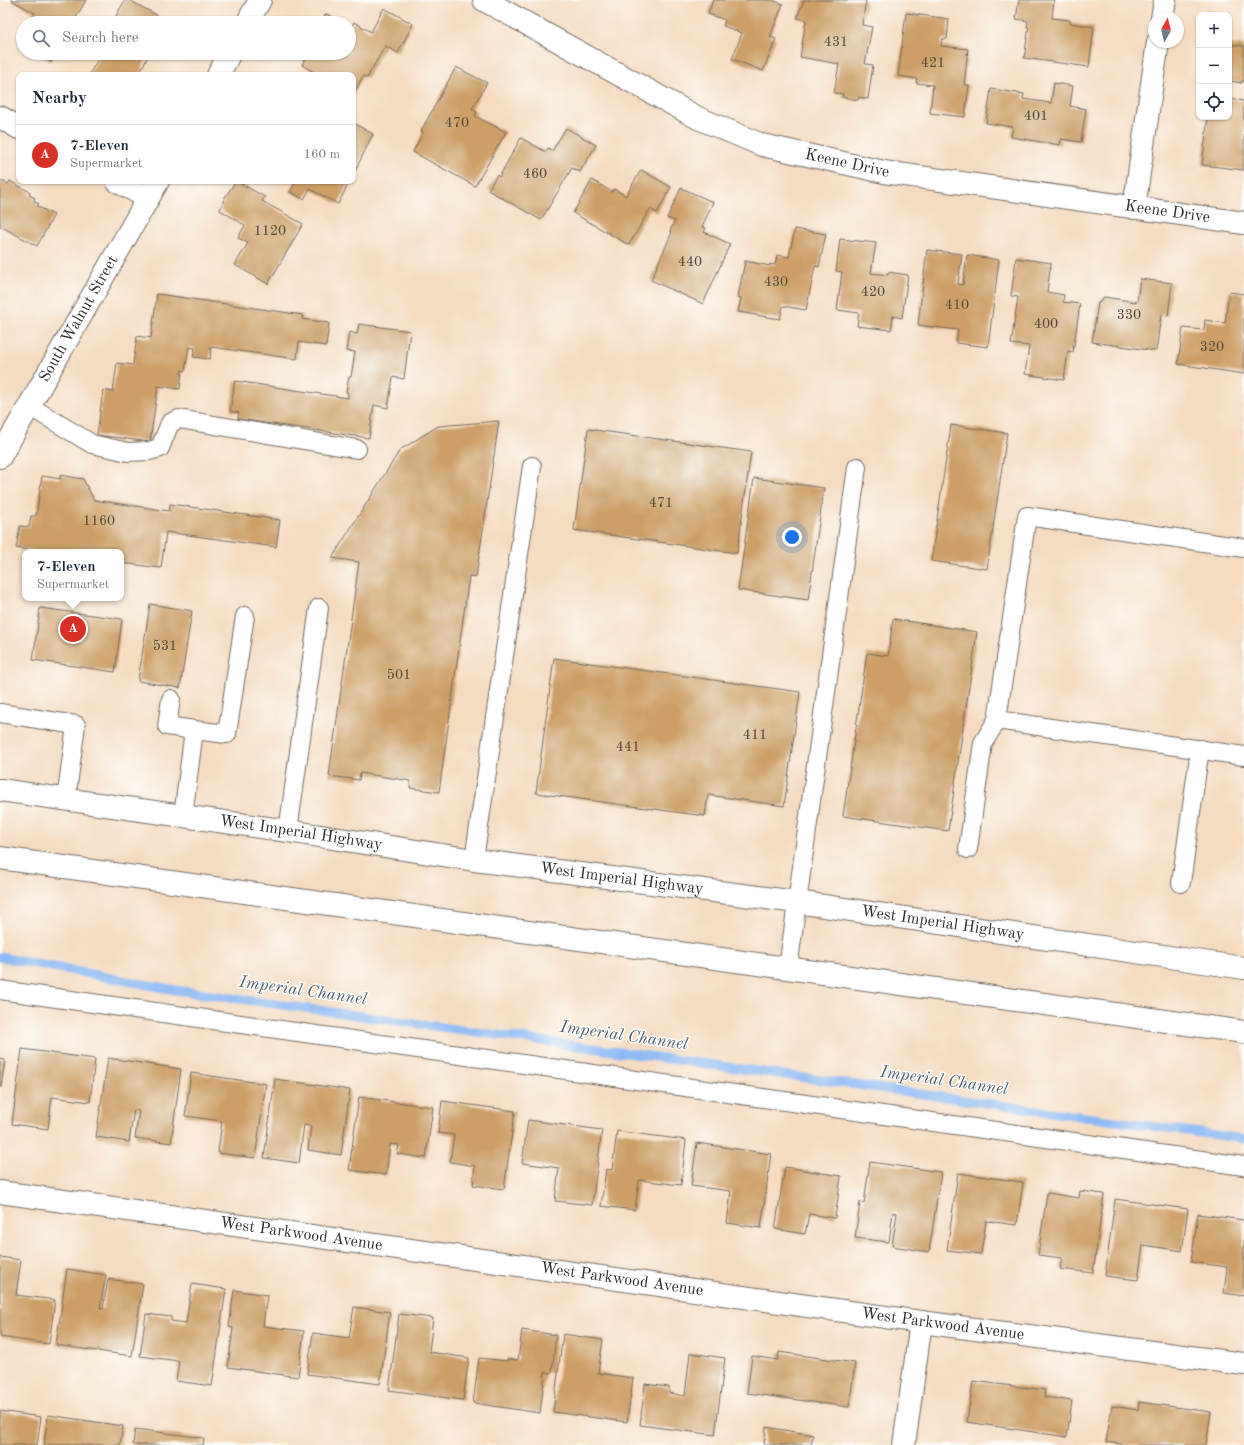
<!DOCTYPE html>
<meta charset="utf-8">
<style>
:root{--surface:#fff;--page:#f2f2f3;--text:#1f2937;--muted:#747a83;--line:#e0e1e3;--accent:#d93025}
body{margin:0;font-family:"Old Standard TT",serif;background:var(--page);color:var(--text)}
.controls{position:absolute;right:12px;top:12px;display:grid;overflow:hidden;border-radius:8px;box-shadow:0 1px 3px #0004}
.controls button{width:36px;height:36px;display:grid;place-items:center;padding:0;border:0;border-bottom:1px solid var(--line);background:var(--surface);color:var(--text);font:20px sans-serif}
.compass{position:absolute;left:1148px;top:12px;width:36px;height:36px;border-radius:50%;background:var(--surface);box-shadow:0 1px 3px #0004;rotate:8deg}
.you{position:absolute;left:792px;top:537px;width:14px;height:14px;margin:-10px;border:3px solid #fff;border-radius:50%;background:#1a73e8;box-shadow:0 0 0 6px #1a73e833}
.badge{display:grid;place-items:center;width:26px;height:26px;border-radius:50%;background:var(--accent);color:#fff;font-size:13px;font-weight:700}
.pin{position:absolute;translate:-50% -50%;border:2px solid #fff;box-shadow:0 1px 4px #0006}
.popup{position:absolute;left:22px;top:549px;width:102px;height:52px;box-sizing:border-box;display:grid;place-content:center;border-radius:8px;background:var(--surface);filter:drop-shadow(0 1px 3px #0005);font-size:13px;white-space:nowrap;color:var(--muted)}
.popup b{font-size:15px;color:var(--text)}
.popup::after{content:'';position:absolute;left:50%;top:100%;margin-left:-8px;border:8px solid transparent;border-top-color:var(--surface)}
.list{margin:0;padding:0;list-style:none}
h2{display:flex;justify-content:space-between;align-items:center;height:52px;margin:0;padding:0 16px;font-size:17px}
h2 small{font-size:13px;font-weight:400;color:var(--muted)}
.list li{display:grid;grid-template-columns:26px 1fr auto;gap:12px;align-items:center;box-sizing:border-box;height:60px;padding:0 16px;border-top:1px solid var(--line)}
.list b{display:block;font-size:15px;white-space:nowrap}
.list p{margin:0;font-size:13px;white-space:nowrap;color:var(--muted)}
.list em{font-size:13px;font-style:normal;color:var(--muted)}
.icon{flex:none;width:22px;height:22px;fill:none;stroke:currentColor;stroke-width:2;stroke-linecap:round;stroke-linejoin:round}
.map{position:relative;flex:none;width:1244px;height:1445px;overflow:hidden}
.search{position:absolute;background:var(--surface);box-shadow:0 1px 3px #0004;left:16px;top:16px;width:340px;height:44px;display:flex;align-items:center;gap:10px;box-sizing:border-box;padding:0 14px;border-radius:22px;color:var(--muted);font-size:15px}
.panel{position:absolute;background:var(--surface);box-shadow:0 1px 3px #0004;left:16px;top:72px;width:340px;height:112px;border-radius:8px}
.map>svg:first-child{display:block}
.lines{fill:none;stroke-linecap:round;stroke-linejoin:round}
.stream{stroke:#89b9f5;stroke-width:9}
.building{fill:#cc9f67}
.service-casing{stroke:#726960;stroke-width:20}
.minor-casing{stroke:#726960;stroke-width:24}
.tertiary-casing{stroke:#726960;stroke-width:24}
.primary-casing{stroke:#726960;stroke-width:24}
.service{stroke:#fff;stroke-width:18}
.minor{stroke:#fff;stroke-width:22}
.tertiary{stroke:#fff;stroke-width:22}
.primary{stroke:#fff;stroke-width:22}
.labels{text-anchor:middle;dominant-baseline:central;stroke-width:3;stroke-linejoin:round;paint-order:stroke}
.number-label{font-size:14px;fill:#53483a}
.street-label{font-size:16px;fill:#2b2b2b;stroke:#fdfcf7}
.water-label{font-size:17px;font-style:italic;fill:#4c5d72;stroke:#fdfcf7}
</style>
<div class="map">
<svg width="1244" height="1445" viewBox="0 0 1244 1445">
<rect width="100%" height="100%" fill="#fdfcf7"/>
<filter id="ink" filterUnits="userSpaceOnUse"><feTurbulence type="fractalNoise" baseFrequency=".025" numOctaves="2"/><feDisplacementMap in="SourceGraphic" scale="8" xChannelSelector="R" yChannelSelector="G"/><feConvolveMatrix kernelMatrix="1 2 1 2 8 2 1 2 1" color-interpolation-filters="sRGB"/></filter>
<filter id="wash" filterUnits="userSpaceOnUse"><feTurbulence type="fractalNoise" baseFrequency=".012" numOctaves="4" result="noise"/><feDisplacementMap in="SourceGraphic" scale="16" xChannelSelector="R" yChannelSelector="G"/><feGaussianBlur stdDeviation="0.9" result="paint"/><feColorMatrix in="noise" values="0 0 0 0 0 0 0 0 0 0 0 0 0 0 0 0 0 1.4 0 .05"/><feComposite in="paint" operator="in"/></filter>
<g filter="url(#wash)">
<rect width="100%" height="100%" fill="#f5dcc1"/>
<g class="lines">
<!-- stream -->
<path class="stream" d="M0,957l175,33 1069,149"/>
</g>
<g id="blocks">
<!-- building -->
<g class="building">
<path d="M11,0h75l-13,23h-36l2,-3 -6,-4 2,-3z"/>
<path d="M125,0h4l29,16 -4,7h-42z"/>
<path d="M713,0h59l11,4 -13,33 6,2 -13,32 -31,-12 10,-26 -19,-7 2,-6 -17,-6z"/>
<path d="M804,0h62l-4,25 10,2 -7,37 8,1 -5,34 -9,-2 -1,3 -16,-3 1,-3 -9,-1 5,-29 -39,-7 6,-37 -9,-2z"/>
<path d="M1019,0h35l-2,18 18,2v3l24,4 -5,40 -65,-9 5,-31h-2l1,-6 -12,-2z"/>
<path d="M384,8l29,16 -15,29 -13,-7 -18,32 -4,-2 -10,19v-20h-34l-17,-10 7,-12h40v-29l3,2 2,-4 17,10z"/>
<path d="M906,13l43,6 -2,20h-5l-1,7 27,3 -4,36h5l-4,32 -35,-4 3,-28 -17,-2 1,-4 -19,-3z"/>
<path d="M326,14l17,9h-22z"/>
<path d="M1229,44l15,2v35h-2v2l-13,-2z"/>
<path d="M35,53h21l-5,9z"/>
<path d="M98,53h52l-12,22h-49l9,-16 -2,-2z"/>
<path d="M456,67l31,16 -15,26 5,3 -2,4 31,16 -31,54 -62,-34 10,-20 -2,-1z"/>
<path d="M1054,83l19,3 -3,20 16,3 -5,33 -20,-3 -1,6 -49,-8 2,-10 -27,-4 5,-34 33,5 -1,5 28,4z"/>
<path d="M1229,99l15,2v69l-42,-5 6,-48h21z"/>
<path d="M355,124l18,10 -20,41v-48z"/>
<path d="M566,128l30,17 -16,27 -8,-4 -31,52 -53,-30 9,-15 2,2 22,-39 25,14 2,-4 4,3z"/>
<path d="M641,170l30,17 -14,26 -7,-4 -21,36 -56,-32 19,-33 20,12 2,-3 12,7z"/>
<path d="M0,180l8,4 2,-3 20,11 -1,3 6,3 -1,3 5,3 -2,2 17,9 -17,31 -37,-20z"/>
<path d="M236,181l29,16 -3,4 41,23 -35,60 -33,-19 13,-22 -10,-5 7,-13 -25,-15 5,-13z"/>
<path d="M296,181h54l-12,23 -28,-15 -6,10 -14,-7z"/>
<path d="M681,188l32,14 -11,25 4,1 -2,4 26,12 -27,60 -52,-24 21,-48 -2,-1 5,-10 -8,-3z"/>
<path d="M795,229l31,5 -7,33 -4,-1 -9,44 -23,-4 -3,13 -42,-7 3,-14 -3,-1 7,-36 25,5v-2l5,1 2,-10 12,2z"/>
<path d="M840,239l36,4 -5,30 17,2v-3l20,3 -6,43 -9,-2 -2,14 -34,-4 2,-13 -22,-3 5,-38 -6,-1z"/>
<path d="M927,250l35,4 -4,30 5,1 4,-30 32,5 -11,87 -32,-4 2,-13 -40,-5z"/>
<path d="M1016,258l35,5 -4,29 17,3 -1,7 17,2 -7,48 -5,-1 -4,29 -39,-6 4,-28 -18,-2 7,-47 -7,-1z"/>
<path d="M1140,279l32,4 -4,33 -7,-1 -5,36 -64,-9 6,-39 6,-6 33,5z"/>
<path d="M1229,292l15,2v80l-66,-10 5,-36 21,2 1,-10 20,3z"/>
<path d="M157,294l146,21 -1,4 27,4 -3,23 -27,-4 -2,17 -86,-12 -1,12 -17,-2 2,-9 -6,-1 -4,24 -3,-1 -2,19 -22,-3 -8,56 -53,-7 6,-45 10,2 4,-29 16,2 4,-29 14,2z"/>
<path d="M359,324l51,7 -6,48 -11,-2 -5,31 -14,-3 -5,33 -131,-19 1,-6 -9,-2 5,-30 113,17v-5l-2,-1 3,-15h2l4,-25 -9,-1 3,-19 8,2z"/>
<path d="M499,421l-23,156 -7,-1 -30,216 -29,-4 1,-7 -51,-8 -1,7 -30,-4 30,-214 -27,-4 68,-108 38,-24z"/>
<path d="M951,425l56,8 -20,136 -56,-8z"/>
<path d="M588,429l163,23 -14,101 -163,-23z"/>
<path d="M60,475l23,4 11,21 75,11 1,-7 110,16 -4,27 -110,-15 -5,36 -40,-5v-11h-75l-30,-4 4,-22 9,1 2,-11h5l6,-40 18,3z"/>
<path d="M754,478l70,10 -16,112 -70,-10z"/>
<path d="M150,604l42,7 -12,77 -42,-7z"/>
<path d="M40,608l82,11 -7,53 -82,-12z"/>
<path d="M893,619l84,13 -29,199 -105,-15 24,-163 21,3z"/>
<path d="M554,658l246,34 -16,114 -76,-11 -3,21 -169,-23z"/>
<path d="M22,1049l73,10 -5,43 -38,-5 -4,32 -36,-5z"/>
<path d="M108,1058l73,11 -10,74 -36,-5 4,-27 -5,-1 -5,32 -33,-5z"/>
<path d="M0,1059l5,1 -4,27h-1z"/>
<path d="M191,1073l75,11 -11,74 -37,-5 4,-32 -37,-5z"/>
<path d="M275,1079l75,11 -9,65 -33,-5 3,-24 -7,-1 -5,38 -35,-5z"/>
<path d="M359,1097l74,10 -7,51 -29,-4 2,-9 -9,-1 -4,31 -37,-5z"/>
<path d="M442,1101l73,10 -11,78 -31,-4 2,-19 -25,-4 4,-27 -16,-2z"/>
<path d="M528,1120l74,10 -10,75 -37,-4 4,-33 -37,-5z"/>
<path d="M617,1131l69,9 -5,45 -42,-5 -4,30 -34,-4 5,-37 6,1z"/>
<path d="M697,1143l74,11 -10,74 -34,-5 4,-32 -40,-5z"/>
<path d="M870,1162l71,10 -12,80 -37,-6 5,-33 -4,-1 -4,30 -34,-4 5,-36 4,1z"/>
<path d="M785,1167l56,9 -6,42 -26,-4 -4,20 -30,-5z"/>
<path d="M958,1173l65,9 -6,43 -31,-4 -5,33 -34,-4z"/>
<path d="M1080,1191l24,3 -11,79 -33,-4 2,-11 -24,-3 9,-62 32,5z"/>
<path d="M1115,1199l73,10 -6,42 -39,-6 -5,35 -33,-4z"/>
<path d="M1198,1214l46,6v76l-20,-3 3,-26 -36,-5z"/>
<path d="M0,1257l21,3 -5,35 39,5 -6,44 -49,-7z"/>
<path d="M67,1269l39,6 -6,33 3,1 5,-30 35,5 -11,72 -76,-11z"/>
<path d="M192,1284l34,5 -14,97 -36,-5 3,-20 -39,-5 6,-42 25,3v4l15,2z"/>
<path d="M234,1290l33,5 -4,31 41,5 -6,46 -70,-10 5,-39 -4,-1z"/>
<path d="M354,1307l36,5 -10,72 -73,-10 6,-41 36,5z"/>
<path d="M399,1314l34,4 -4,34 40,6 -6,42 -74,-10z"/>
<path d="M522,1330l34,5 -4,38 -7,-1 -5,41 -67,-10 6,-45 28,3v-2l11,1z"/>
<path d="M563,1334l40,6 -5,33 35,5 -6,44 -74,-10z"/>
<path d="M779,1352l76,11 -6,44 -102,-14 5,-37 26,4z"/>
<path d="M690,1353l35,5 -10,77 -75,-10 5,-41 24,3v6l16,3z"/>
<path d="M973,1381l72,9 -1,7 28,4 -5,36 -100,-15z"/>
<path d="M1139,1402l72,10 -5,33h-77l-23,-3 6,-36 26,4z"/>
<path d="M0,1411l41,6 -4,28h-37z"/>
<path d="M48,1415l75,11 -3,19h-76z"/>
<path d="M766,1427l47,8 -2,10h-47z"/>
<path d="M135,1429l69,9 -1,7h-70z"/>
</g>
</g>
</g>
<g filter="url(#ink)">
<use href="#blocks" fill-opacity="0" stroke="#726960" stroke-width="1"/>
<g class="lines">
<!-- service casing -->
<g class="service-casing">
<g id="service">
<path d="M29,406l63,38 36,8 21,-1 11,-3 10,-25 9,-4 178,30"/>
<path d="M1244,548l-217,-32 -30,204 247,36"/>
<path d="M171,699l-4,27 27,4"/>
<path d="M0,713l76,12 -10,75"/>
<path d="M183,816l11,-86 33,4 18,-118"/>
<path d="M288,831l31,-223"/>
<path d="M968,849l15,-106 14,-23"/>
<path d="M474,860l58,-394"/>
<path d="M1181,883l19,-134"/>
<path d="M788,968l69,-501"/>
<path d="M0,990l1244,176"/>
</g>
</g>
<!-- minor casing -->
<g class="minor-casing">
<g id="minor">
<path id="s1" d="M484,0l214,118 64,27 122,27 360,51"/>
<path d="M1162,18l3,-18"/>
<path d="M0,117l19,11"/>
<path d="M117,181l31,17"/>
<path d="M1134,208l24,-166"/>
<path id="s2" d="M0,1192l921,130 323,42"/>
<path d="M904,1445l17,-123"/>
</g>
</g>
<!-- tertiary casing -->
<g class="tertiary-casing">
<g id="tertiary">
<path d="M247,23l13,-23"/>
<path d="M218,75l12,-22"/>
<path id="s3" d="M0,457l158,-276"/>
</g>
</g>
<!-- primary casing -->
<g class="primary-casing">
<g id="primary">
<path id="s4" d="M0,790l288,41 186,29 323,42 447,66"/>
<path d="M0,858l1244,174"/>
</g>
</g>
<!-- service -->
<use href="#service" class="service"/>
<!-- minor -->
<use href="#minor" class="minor"/>
<!-- tertiary -->
<use href="#tertiary" class="tertiary"/>
<!-- primary -->
<use href="#primary" class="primary"/>
</g>
</g>
<g class="labels">
<!-- number labels -->
<g class="number-label">
<text x="836" y="42">431</text>
<text x="933" y="63">421</text>
<text x="1036" y="116">401</text>
<text x="457" y="123">470</text>
<text x="535" y="174">460</text>
<text x="270" y="231">1120</text>
<text x="690" y="262">440</text>
<text x="776" y="282">430</text>
<text x="873" y="292">420</text>
<text x="957" y="305">410</text>
<text x="1129" y="315">330</text>
<text x="1046" y="324">400</text>
<text x="1212" y="347">320</text>
<text x="661" y="503">471</text>
<text x="99" y="521">1160</text>
<text x="165" y="646">531</text>
<text x="399" y="675">501</text>
<text x="755" y="735">411</text>
<text x="628" y="747">441</text>
</g>
<!-- street labels -->
<g class="street-label">
<text stroke="none"><textPath href="#s1" startOffset="401">Keene Drive</textPath></text>
<text stroke="none"><textPath href="#s1" startOffset="725">Keene Drive</textPath></text>
<text stroke="none"><textPath href="#s3" startOffset="159">South Walnut Street</textPath></text>
<text stroke="none"><textPath href="#s4" startOffset="304">West Imperial Highway</textPath></text>
<text stroke="none"><textPath href="#s4" startOffset="628">West Imperial Highway</textPath></text>
<text stroke="none"><textPath href="#s4" startOffset="952">West Imperial Highway</textPath></text>
<text stroke="none"><textPath href="#s2" startOffset="304">West Parkwood Avenue</textPath></text>
<text stroke="none"><textPath href="#s2" startOffset="628">West Parkwood Avenue</textPath></text>
<text stroke="none"><textPath href="#s2" startOffset="952">West Parkwood Avenue</textPath></text>
</g>
<!-- water labels -->
<g class="water-label">
<text transform="translate(303 991) rotate(8)">Imperial Channel</text>
<text transform="translate(624 1036) rotate(8)">Imperial Channel</text>
<text transform="translate(944 1081) rotate(8)">Imperial Channel</text>
</g>
</g>
</svg>
<div class="controls">
<button>+</button>
<button>−</button>
<button><svg class="icon" aria-label="locate" viewBox="0 0 24 24"><circle cx="12" cy="12" r="6"/><path d="M12 2v4M12 18v4M2 12h4M18 12h4"/></svg></button>
</div>
<svg class="compass" viewBox="-18 -18 36 36"><path d="M0-13l5 13h-10z" fill="#e53935"/><path d="M0 13l5-13h-10z" fill="#747a83"/></svg>
<div class="you"></div>
<div class="pin badge" style="left:73px;top:629px">A</div>
<div class="popup"><b>7-Eleven</b>Supermarket</div>
<div class="search"><svg class="icon" aria-label="search" viewBox="0 0 24 24"><circle cx="10" cy="10" r="6"/><path d="M15 15l6 6"/></svg>Search here</div>
<section class="panel">
<h2>Nearby<small></small></h2>
<ul class="list">
<li><span class="badge">A</span><div><b>7-Eleven</b><p>Supermarket</p></div><em>160 m</em></li>
</ul>
</section>
</div>
